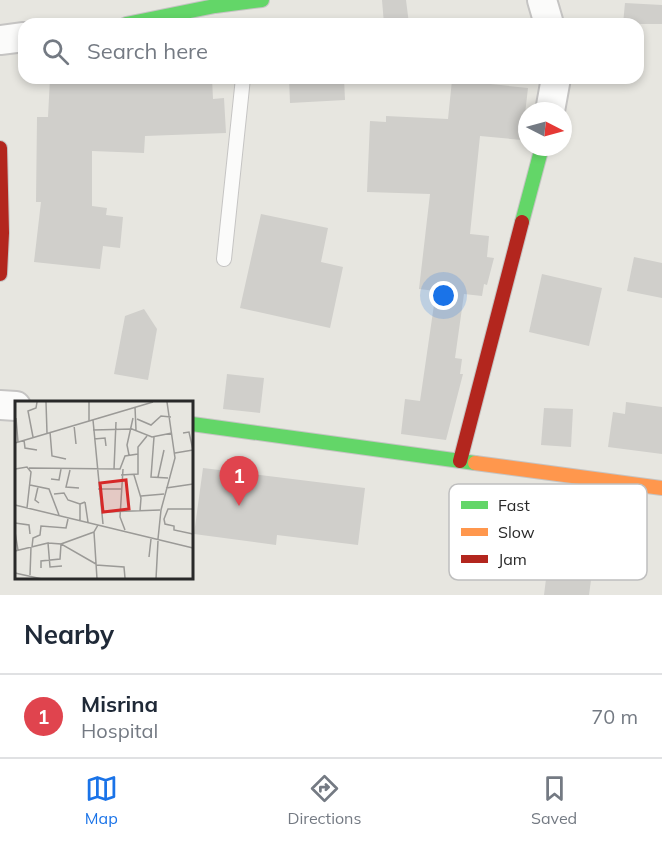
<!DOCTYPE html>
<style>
:root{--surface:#fff;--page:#f6f6f7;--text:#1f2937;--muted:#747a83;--line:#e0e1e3;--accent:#1a73e8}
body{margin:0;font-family:Mulish,sans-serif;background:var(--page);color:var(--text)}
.compass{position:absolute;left:518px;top:102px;width:54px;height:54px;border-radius:50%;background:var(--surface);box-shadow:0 3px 9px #0003;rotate:96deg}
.you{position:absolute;left:444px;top:296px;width:21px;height:21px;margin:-15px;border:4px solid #fff;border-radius:50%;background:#1a73e8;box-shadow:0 0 0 9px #1a73e833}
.badge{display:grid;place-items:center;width:39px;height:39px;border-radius:50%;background:var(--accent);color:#fff;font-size:20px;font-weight:700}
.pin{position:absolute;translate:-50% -50px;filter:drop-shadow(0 2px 3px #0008)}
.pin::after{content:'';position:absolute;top:32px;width:21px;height:18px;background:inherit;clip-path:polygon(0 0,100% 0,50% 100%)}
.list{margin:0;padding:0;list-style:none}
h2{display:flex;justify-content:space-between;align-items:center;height:78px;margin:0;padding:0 24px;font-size:26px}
h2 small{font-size:20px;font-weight:400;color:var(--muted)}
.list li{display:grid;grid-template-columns:39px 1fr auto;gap:18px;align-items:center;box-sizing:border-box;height:84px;padding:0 24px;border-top:2px solid var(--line)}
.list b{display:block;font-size:22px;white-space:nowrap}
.list p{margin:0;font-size:20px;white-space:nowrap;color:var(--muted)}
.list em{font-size:20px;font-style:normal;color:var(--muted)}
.icon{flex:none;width:33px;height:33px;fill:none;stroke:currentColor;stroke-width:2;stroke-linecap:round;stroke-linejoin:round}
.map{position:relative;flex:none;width:662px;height:595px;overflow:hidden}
.search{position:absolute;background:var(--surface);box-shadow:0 3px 9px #0003;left:18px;right:18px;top:18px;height:66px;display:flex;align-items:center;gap:15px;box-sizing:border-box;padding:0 21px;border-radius:18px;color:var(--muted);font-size:22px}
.sheet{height:162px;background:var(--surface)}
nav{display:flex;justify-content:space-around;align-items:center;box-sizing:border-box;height:84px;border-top:2px solid var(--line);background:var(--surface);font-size:16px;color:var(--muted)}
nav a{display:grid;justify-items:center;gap:3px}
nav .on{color:var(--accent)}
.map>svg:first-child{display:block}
.building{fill:#d0cfcb}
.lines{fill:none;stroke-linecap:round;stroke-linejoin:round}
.lane-casing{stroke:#c5c4c3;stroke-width:16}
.street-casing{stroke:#c5c4c3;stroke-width:32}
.fast-casing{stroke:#c5c4c3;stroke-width:16}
.slow-casing{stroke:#c5c4c3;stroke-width:16}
.jam-casing{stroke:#c5c4c3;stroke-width:16}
.lane{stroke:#fbfbfa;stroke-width:14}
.street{stroke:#fbfbfa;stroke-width:28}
.fast{stroke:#63d668;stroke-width:14}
.slow{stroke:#ff974d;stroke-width:14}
.jam{stroke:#b3261e;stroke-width:14}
.inset-road{fill:none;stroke:#9b9a97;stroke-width:1.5}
.view{fill:#d62828;fill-opacity:0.15;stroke:#d62828;stroke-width:3}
.inset-edge{fill:none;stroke:#292929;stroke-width:3}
.key{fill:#fff;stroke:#bfbfbf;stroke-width:1.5}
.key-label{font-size:16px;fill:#292929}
</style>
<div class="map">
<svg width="662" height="595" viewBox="0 0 662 595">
<rect width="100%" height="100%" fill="#e7e6e0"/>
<!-- building -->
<g class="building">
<path d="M382,0h24l3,24h-25z"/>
<path d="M625,3l37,2v19h-39z"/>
<path d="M50,78l113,4v-4h49l1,21 11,-1 2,35 -81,3 -1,17 -52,-2v55l15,2 -1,7 17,2 -3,31 -17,-2 -3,23 -66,-7 7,-60h-5l1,-85h11z"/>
<path d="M289,78h55l1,22 -55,3z"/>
<path d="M452,80l76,8 -6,52 -42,-4 -10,98 19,2 -2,21 7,1 -7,27 -3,-1 -2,12 -18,-2 -9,64 7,1 -2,15h3l-17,66 -45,-6 4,-35 15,2 16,-110 -17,-2 11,-95 -63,-2 3,-71 16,1v-6l62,3z"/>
<path d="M261,214l67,14 -7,34 22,5 -13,61 -90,-20z"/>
<path d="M634,257l28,6v35l-35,-7z"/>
<path d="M542,274l60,14 -13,58 -60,-14z"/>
<path d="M144,309l13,20 -9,51 -34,-6 11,-58z"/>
<path d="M227,374l37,4 -4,35 -37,-4z"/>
<path d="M626,402l36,5v47l-54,-7 5,-35 12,2z"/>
<path d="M544,408l29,1 -2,38 -30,-2z"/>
<path d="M203,468l162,20 -7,57 -81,-10 -1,10 -82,-11z"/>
<path d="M551,539l45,4 -7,52h-45z"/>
</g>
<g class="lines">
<!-- lane casing -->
<g class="lane-casing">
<path id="lane" d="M224,259l19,-181"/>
</g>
<!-- street casing -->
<g class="street-casing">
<g id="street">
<path d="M542,0l7,24"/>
<path d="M0,40l24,-3"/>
<path d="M550,111l6,-33"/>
<path d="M0,405l16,1"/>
</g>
</g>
<!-- fast casing -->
<g class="fast-casing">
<g id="fast">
<path d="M126,24l89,-18 47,-6"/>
<path d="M522,222l20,-75"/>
<path d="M192,424l283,39"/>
</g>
</g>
<!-- slow casing -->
<g class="slow-casing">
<path id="slow" d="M475,463l187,25"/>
</g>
<!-- jam casing -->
<g class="jam-casing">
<g id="jam">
<path d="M0,148l2,85 -2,41"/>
<path d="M460,461l62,-239"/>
</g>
</g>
<!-- lane -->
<use href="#lane" class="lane"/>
<!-- street -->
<use href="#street" class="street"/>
<!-- fast -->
<use href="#fast" class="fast"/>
<!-- slow -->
<use href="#slow" class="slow"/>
<!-- jam -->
<use href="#jam" class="jam"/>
</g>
<!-- overview -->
<g transform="translate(15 401)">
<rect width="178" height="178" fill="#e7e6e0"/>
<path class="inset-road" d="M31,1l1,31M74,1v19M120,6l1,23M1,17l2,24M122,18l14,6 10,-9 10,1M78,19l10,104M59,24l2,19M78,29l39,-1 20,8 20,-4M35,31l2,24 14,3M168,32l6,-1 4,18M18,36l-5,-26 8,-3 1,-6M139,36l-3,40 17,1M79,38l11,-1 1,8M9,39l1,8 12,2M0,42l138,-41M160,52l18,-3M114,54l-2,-10 6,-27M14,67l91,1 5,-13 13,-2M0,68l12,-2 4,5 -4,36M99,68l2,-47M108,68l-3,48 5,13M55,69l-4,17 13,1M106,74l17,-1v-27l9,-11M119,74l7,23 -1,13M143,76l6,-27M36,78l8,1 2,-11M15,84l19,4 10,26M23,86l-3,13 4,3M151,87l27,-4M83,88h23M39,93l10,-1 4,7 12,4M126,95l23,-2M70,101l3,20M0,104l178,43M178,108h-25l-4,10 1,5 9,2v4l19,4M90,111l55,-2M65,119v-16l5,-2M0,122l14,2 1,9M0,131l3,18M79,131l-33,12 35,20M143,138l3,-29 14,-52 -8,-56M17,146l1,-9 7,-3 1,-9 25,2 2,-9M0,150l33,-8 2,24 12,-1M134,156l2,-18M81,164l28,2 1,11M26,167v-7l19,-2 1,-15 -13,-1M0,172l27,6M15,174l1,-28M82,178l-3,-47 4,-7M141,178l2,-38"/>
<path class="view" d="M111,79l3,29 -26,3 -3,-29z"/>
<rect width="178" height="178" class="inset-edge"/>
</g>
<!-- legend -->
<rect x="449" y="484" width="198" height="96" rx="9" class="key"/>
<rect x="461" y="501" width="27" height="8" fill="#63d668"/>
<rect x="461" y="528" width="27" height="8" fill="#ff974d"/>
<rect x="461" y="555" width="27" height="8" fill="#b3261e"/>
<g class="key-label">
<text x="498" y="511">Fast</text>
<text x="498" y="538">Slow</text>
<text x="498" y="565">Jam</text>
</g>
</svg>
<svg class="compass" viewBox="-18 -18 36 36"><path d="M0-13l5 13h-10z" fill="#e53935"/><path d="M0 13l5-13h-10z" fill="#747a83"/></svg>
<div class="you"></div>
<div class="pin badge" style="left:239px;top:506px;background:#e0444e">1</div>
<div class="search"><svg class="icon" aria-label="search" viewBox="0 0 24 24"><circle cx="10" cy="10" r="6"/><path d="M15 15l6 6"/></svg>Search here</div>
</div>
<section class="sheet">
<h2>Nearby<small></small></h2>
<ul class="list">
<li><span class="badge" style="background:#e0444e">1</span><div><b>Misrina</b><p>Hospital</p></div><em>70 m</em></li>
</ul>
</section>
<nav>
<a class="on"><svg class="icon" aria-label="map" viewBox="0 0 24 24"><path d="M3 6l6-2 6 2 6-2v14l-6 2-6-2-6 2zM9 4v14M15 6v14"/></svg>Map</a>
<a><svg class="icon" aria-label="directions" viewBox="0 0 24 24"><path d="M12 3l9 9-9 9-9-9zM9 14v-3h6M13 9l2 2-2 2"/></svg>Directions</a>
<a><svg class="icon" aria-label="saved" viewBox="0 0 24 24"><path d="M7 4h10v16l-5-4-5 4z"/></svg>Saved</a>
</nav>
